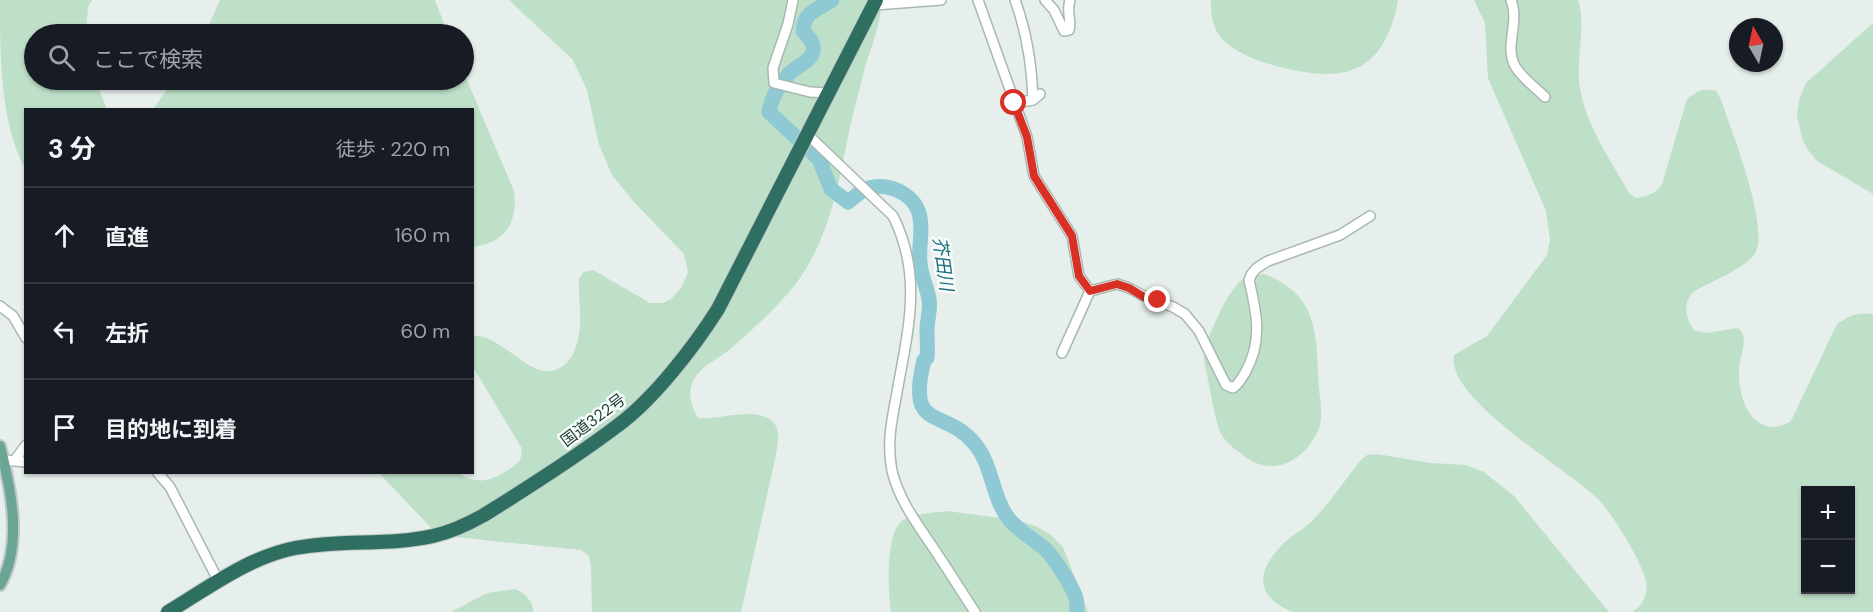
<!DOCTYPE html>
<html lang="ja">
<meta charset="utf-8">
<style>
:root{--surface:#171b24;--page:#20242c;--text:#f1f3f6;--muted:#9ea1a6;--line:#363941}
body{margin:0;font-family:"DM Sans","Noto Sans JP",sans-serif;background:var(--page);color:var(--text)}
.controls{position:absolute;right:18px;bottom:18px;display:grid;overflow:hidden;border-radius:0px;box-shadow:0 2px 4px #0004}
.controls button{width:54px;height:54px;display:grid;place-items:center;padding:0;border:0;border-bottom:2px solid var(--line);background:var(--surface);color:var(--text);font:30px sans-serif}
.compass{position:absolute;left:1729px;top:18px;width:54px;height:54px;border-radius:50%;background:var(--surface);box-shadow:0 2px 4px #0004;rotate:351deg}
.stop{position:absolute;width:18px;height:18px;margin:-14px;border:4px solid #d93025;border-radius:50%;background:#fff}
.stop.end{background:#d93025;border-color:#fff;box-shadow:0 2px 6px #0008}
.list{margin:0;padding:0;list-style:none}
h2{display:flex;justify-content:space-between;align-items:center;height:78px;margin:0;padding:0 24px;font-size:26px}
h2 small{font-size:20px;font-weight:400;color:var(--muted)}
.list li{display:grid;grid-template-columns:39px 1fr auto;gap:18px;align-items:center;box-sizing:border-box;height:96px;padding:0 24px;border-top:2px solid var(--line)}
.list b{display:block;font-size:22px;white-space:nowrap}
.list em{font-size:20px;font-style:normal;color:var(--muted)}
.icon{flex:none;width:33px;height:33px;fill:none;stroke:currentColor;stroke-width:2;stroke-linecap:round;stroke-linejoin:round}
.map{position:relative;flex:none;width:1873px;height:612px;overflow:hidden}
.search{position:absolute;background:var(--surface);box-shadow:0 2px 4px #0004;left:24px;top:24px;width:450px;height:66px;display:flex;align-items:center;gap:15px;box-sizing:border-box;padding:0 21px;border-radius:33px;color:var(--muted);font-size:22px}
.panel{position:absolute;background:var(--surface);box-shadow:0 2px 4px #0004;left:24px;top:108px;width:450px;height:366px;border-radius:0px}
.map>svg:first-child{display:block}
.green{fill:#bfe0c8;fill-rule:evenodd}
.lines{fill:none;stroke-linecap:round;stroke-linejoin:round}
.river{stroke:#8ec9d4;stroke-width:15}
.minor-casing{stroke:#a8b8b2;stroke-width:12}
.major-casing{stroke:#c2cac8;stroke-width:14}
.highway-casing{stroke:#c2cac8;stroke-width:16}
.minor{stroke:#fff;stroke-width:9}
.major{stroke:#6aa596;stroke-width:10}
.highway{stroke:#2f6f62;stroke-width:14}
.route{stroke:#d93025;stroke-width:8}
.labels{text-anchor:middle;dominant-baseline:central;stroke-width:5;stroke-linejoin:round;paint-order:stroke}
.street-label{font-size:16px;fill:#24423a;stroke:#f7fbf9}
.water-label{font-size:18px;font-style:italic;fill:#1c6f80;stroke:#f7fbf9}
</style>
<div class="map">
<svg width="1873" height="612" viewBox="0 0 1873 612">
<rect width="100%" height="100%" fill="#e6efeb"/>
<!-- green -->
<g class="green">
<path d="M0,0h92l-4,7 -2,27h-52v46h61l12,29 -81,1 -1,59c-25,-48 -25,-113 -25,-169z"/>
<path d="M220,0h215l13,34h-243z"/>
<path d="M509,0h372c1,24 -11,48 -17,71 -5,22 -12,44 -16,66 -11,53 -20,106 -54,149 -19,24 -42,44 -65,64 -11,9 -28,16 -35,29 -7,13 -3,27 4,39 22,3 64,-15 78,8 4,8 1,20 0,29l-35,157h-149l-1,-45 -2,-11 -8,-6 -136,-14 -12,-6 -54,-57h79c9,5 17,9 27,7 10,-1 27,-11 34,-19 3,-4 3,-9 2,-14l-48,-80v-31c31,-3 60,52 90,30 12,-9 16,-26 17,-41 1,-16 -2,-31 -1,-47l5,-6 9,-2 57,33h13l8,-4 10,-11 7,-16 -4,-18 -51,-53 -21,-26 -13,-30 -12,-55 -14,-30z"/>
<path d="M1211,0h187c-1,9 -4,18 -7,27 -20,54 -63,52 -111,40 -20,-5 -43,-13 -58,-28 -9,-9 -12,-27 -11,-39z"/>
<path d="M1474,0h104c9,28 -3,59 2,88 6,38 31,72 49,105l7,5c13,-2 19,-4 26,-14l25,-85c10,-8 16,-11 29,-8l5,9c10,29 51,132 33,155 -12,15 -42,26 -59,36 -13,11 -10,26 -1,39l12,3 32,-5c12,9 2,27 1,40 -1,20 5,49 25,57 9,4 19,1 27,-4l46,-97c13,-9 20,-12 36,-10v298h-241c10,-5 17,-19 14,-31 -5,-21 -34,-68 -49,-83 -28,-28 -152,-99 -143,-143l33,-19 60,-81 3,-15 -4,-29 -58,-133 -3,-55zM1806,490h44v100h-44z"/>
<path d="M1873,23v171l-56,-33 -9,-11 -5,-9 -6,-25 2,-16 7,-17z"/>
<path d="M464,73l50,118c4,32 -9,52 -41,56l-1,-137 -319,-1 21,-29h290z"/>
<path d="M1264,274c56,21 52,62 55,114 1,13 5,32 -2,45 -17,33 -49,45 -78,19 -7,-5 -15,-12 -19,-20 -7,-20 -11,-50 -16,-72 -1,-16 25,-75 41,-82 5,-3 13,-3 19,-4z"/>
<path d="M1377,454l54,9 35,2 18,7 30,24 95,116h-316c-40,-16 -37,-42 -8,-70 9,-8 21,-14 29,-23 17,-18 31,-39 46,-58l7,-6z"/>
<path d="M947,511l69,9 20,6 15,9 12,12 25,65h-197c-3,-20 -6,-78 11,-91 11,-8 32,-8 45,-10z"/>
<path d="M515,589c12,5 16,11 19,23h-83l36,-19z"/>
</g>
<g class="lines">
<!-- river -->
<path class="river" d="M832,0c-14,10 -28,11 -29,31 5,6 12,12 10,20 -1,10 -18,16 -24,23 -9,10 -18,24 -20,38l50,47 12,30 17,13c5,-3 9,-8 14,-11 20,-12 51,1 57,22 5,16 -1,34 1,50 1,13 7,24 9,36 2,11 -2,20 -2,32 0,9 1,18 0,27l-3,2c-18,74 20,46 51,84 18,22 17,54 34,75 10,12 24,20 35,29 10,9 28,38 32,50 1,5 1,10 1,14"/>
<!-- minor casing -->
<g class="minor-casing">
<g id="minor">
<path d="M793,0l-5,24 -15,44 1,15 36,9 19,1"/>
<path d="M978,0l49,137 7,39 38,60 7,40 11,15"/>
<path d="M1015,0c12,33 17,65 18,100"/>
<path d="M1045,0l9,10 10,21 5,-1c3,-9 -3,-18 1,-30"/>
<path d="M1511,0c9,22 -7,46 4,66 6,11 20,21 30,31"/>
<path d="M875,5l66,-5"/>
<path d="M1015,103l18,-3 7,-6"/>
<path d="M808,135l85,81c31,62 14,117 3,182 -5,25 -9,47 -4,73 8,33 30,59 48,87 12,18 23,36 35,54"/>
<path d="M1090,291l27,-7 12,4 15,8 29,11 12,7 14,17 27,54 7,3c6,-4 8,-9 12,-15 18,-32 12,-59 4,-93 3,-10 10,-14 19,-19l72,-26 30,-19"/>
<path d="M0,306l13,10 13,22"/>
<path d="M1062,353l28,-62"/>
<path d="M4,460l22,2"/>
<path d="M14,461l12,-16"/>
<path d="M157,472l13,15 49,95"/>
</g>
</g>
<!-- major casing -->
<g class="major-casing">
<path id="major" d="M0,446c11,43 23,99 0,139"/>
</g>
<!-- highway casing -->
<g class="highway-casing">
<path id="highway" d="M168,612c40,-24 81,-55 127,-64 46,-9 93,-2 138,-12 18,-4 35,-12 51,-21 45,-28 91,-57 133,-89 36,-26 77,-79 101,-117l158,-309"/>
</g>
<!-- minor -->
<use href="#minor" class="minor"/>
<!-- major -->
<use href="#major" class="major"/>
<!-- highway -->
<use href="#highway" class="highway"/>
</g>
<g class="lines">
<!-- route -->
<path class="route" d="M1014,103l13,34 7,39 38,60 7,40 11,15 27,-7 12,4 15,9 14,3"/>
</g>
<g class="labels">
<!-- street labels -->
<g class="street-label">
<text transform="translate(593 420) rotate(-37)">国道322号</text>
</g>
<!-- water labels -->
<g class="water-label">
<text transform="translate(943 264) rotate(82)">芥田川</text>
</g>
</g>
</svg>
<div class="controls">
<button>+</button>
<button>−</button>
</div>
<svg class="compass" viewBox="-18 -18 36 36"><path d="M0-13l5 13h-10z" fill="#e53935"/><path d="M0 13l5-13h-10z" fill="#9ea1a6"/></svg>
<div class="stop" style="left:1014px;top:103px"></div>
<div class="stop end" style="left:1158px;top:300px"></div>
<div class="search"><svg class="icon" aria-label="search" viewBox="0 0 24 24"><circle cx="10" cy="10" r="6"/><path d="M15 15l6 6"/></svg>ここで検索</div>
<section class="panel">
<h2>3 分<small>徒歩 · 220 m</small></h2>
<ul class="list">
<li><svg class="icon" aria-label="ahead" viewBox="0 0 24 24"><path d="M12 20V5M6 11l6-6 6 6"/></svg><div><b>直進</b></div><em>160 m</em></li>
<li><svg class="icon" aria-label="left" viewBox="0 0 24 24"><path d="M17 20v-9H6M10 6l-5 5 5 5"/></svg><div><b>左折</b></div><em>60 m</em></li>
<li><svg class="icon" aria-label="arrive" viewBox="0 0 24 24"><path d="M6 21V4h12l-3 4 3 4H6"/></svg><div><b>目的地に到着</b></div></li>
</ul>
</section>
</div>
